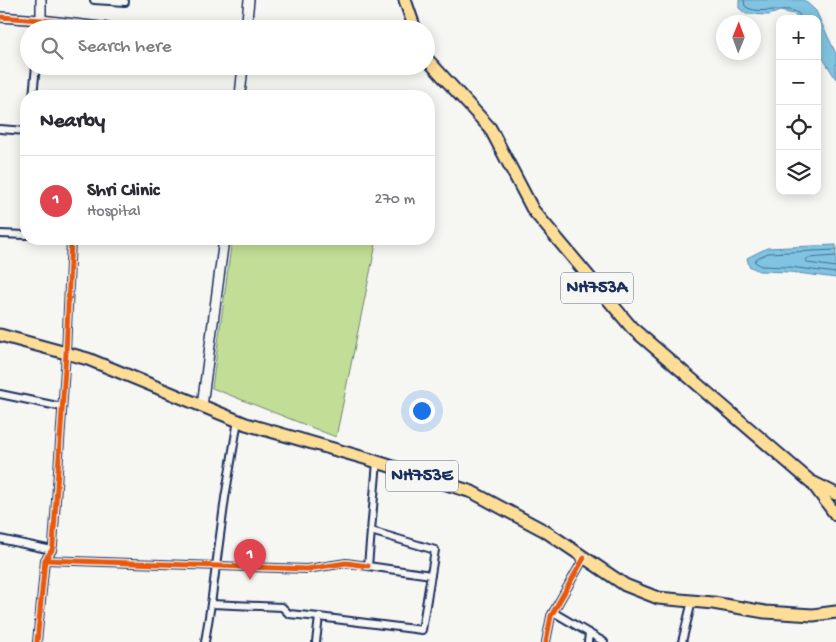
<!DOCTYPE html>
<meta charset="utf-8">
<style>
:root{--surface:#fff;--page:#f2f2f3;--text:#2b2b33;--muted:#7c7c81;--line:#e1e1e2;--accent:#c8321e}
body{margin:0;font-family:"Gochi Hand",sans-serif;background:var(--page);color:var(--text)}
.controls{position:absolute;right:15px;top:15px;display:grid;overflow:hidden;border-radius:10px;box-shadow:0 2px 12px #0003}
.controls button{width:45px;height:45px;display:grid;place-items:center;padding:0;border:0;border-bottom:1px solid var(--line);background:var(--surface);color:var(--text);font:25px sans-serif}
.compass{position:absolute;left:716px;top:15px;width:45px;height:45px;border-radius:50%;background:var(--surface);box-shadow:0 2px 12px #0003;rotate:1deg}
.you{position:absolute;left:421px;top:410px;width:18px;height:18px;margin:-12px;border:4px solid #fff;border-radius:50%;background:#1a73e8;box-shadow:0 0 0 8px #1a73e833}
.badge{display:grid;place-items:center;width:32px;height:32px;border-radius:50%;background:var(--accent);color:#fff;font-size:16px;font-weight:700}
.pin{position:absolute;translate:-50% -41px;filter:drop-shadow(0 1px 2px #0008)}
.pin::after{content:'';position:absolute;top:26px;width:18px;height:15px;background:inherit;clip-path:polygon(0 0,100% 0,50% 100%)}
.list{margin:0;padding:0;list-style:none}
h2{display:flex;justify-content:space-between;align-items:center;height:65px;margin:0;padding:0 20px;font-size:21px}
h2 small{font-size:16px;font-weight:400;color:var(--muted)}
.list li{display:grid;grid-template-columns:32px 1fr auto;gap:15px;align-items:center;box-sizing:border-box;height:90px;padding:0 20px;border-top:1px solid var(--line)}
.list b{display:block;font-size:19px;white-space:nowrap}
.list p{margin:0;font-size:16px;white-space:nowrap;color:var(--muted)}
.list em{font-size:16px;font-style:normal;color:var(--muted)}
.icon{flex:none;width:28px;height:28px;fill:none;stroke:currentColor;stroke-width:2;stroke-linecap:round;stroke-linejoin:round}
.map{position:relative;flex:none;width:836px;height:642px;overflow:hidden}
.search{position:absolute;background:var(--surface);box-shadow:0 2px 12px #0003;left:20px;top:20px;width:415px;height:55px;display:flex;align-items:center;gap:12px;box-sizing:border-box;padding:0 18px;border-radius:28px;color:var(--muted);font-size:19px}
.panel{position:absolute;background:var(--surface);box-shadow:0 2px 12px #0003;left:20px;top:90px;width:415px;height:155px;border-radius:20px}
.map>svg:first-child{display:block}
.green{fill:#c2dd95;stroke:#6e867a}
.water{fill:#80c4e1;stroke:#5888ad}
.lines{fill:none;stroke-linecap:round;stroke-linejoin:round}
.shore{stroke:#436b92;stroke-width:1}
.minor-casing{stroke:#1b2f5e;stroke-width:10}
.tertiary-casing{stroke:#1b2f5e;stroke-width:12}
.secondary-casing{stroke:#1b2f5e;stroke-width:12}
.trunk-casing{stroke:#1b2f5e;stroke-width:15}
.minor{stroke:#f6f6f2;stroke-width:6}
.tertiary{stroke:#f6f6f2;stroke-width:9}
.secondary{stroke:#f6f6f2;stroke-width:9}
.trunk{stroke:#fedd96;stroke-width:11}
.cycleway-casing{stroke:#f6f6f2;stroke-width:8}
.cycleway{stroke:#e8590c;stroke-width:5}
.labels{text-anchor:middle;dominant-baseline:central;stroke-width:4;stroke-linejoin:round;paint-order:stroke}
.shield{fill:#f6f6f2;stroke:#5d6b8a;stroke-width:1}
.shield-label{font-size:18px;font-weight:bold;fill:#1b2f5e}
</style>
<div class="map">
<svg width="836" height="642" viewBox="0 0 836 642">
<rect width="100%" height="100%" fill="#f6f6f2"/>
<filter id="ink" filterUnits="userSpaceOnUse"><feTurbulence type="fractalNoise" baseFrequency=".02" numOctaves="2"/><feDisplacementMap in="SourceGraphic" scale="10" xChannelSelector="R" yChannelSelector="G"/><feConvolveMatrix kernelMatrix="1 2 1 2 8 2 1 2 1" color-interpolation-filters="sRGB"/></filter>
<g filter="url(#ink)">
<!-- green -->
<path class="green" d="M232,239h145l-41,198 -124,-49z"/>
<!-- water -->
<g class="water">
<path d="M739,0h65l12,11 20,43v25l-19,-30v-30h-19l-4,-5 -14,-3 -11,4 -23,-1 -7,-6z"/>
<path d="M836,245v33l-46,-6 -31,-1 -10,-5 -2,-8 20,-10z"/>
</g>
<g class="lines">
<!-- shore -->
<g class="shore">
<path d="M744,0l1,6c13,12 53,-6 56,13"/>
<path d="M836,250l-68,3 -9,4 -5,4 7,5 29,1 46,6"/>
<path d="M836,256l-28,2 -2,2 2,3 28,4"/>
</g>
<!-- minor casing -->
<g class="minor-casing">
<g id="minor">
<path d="M94,0l31,2"/>
<path d="M40,29l1,-9"/>
<path d="M33,96l3,-30"/>
<path d="M0,129l26,2"/>
<path d="M0,234l26,1"/>
<path d="M0,394l62,13"/>
<path d="M238,420l-13,78 -14,106 71,3 7,7 30,3 -3,25"/>
<path d="M371,531l-3,35 63,9"/>
<path d="M0,539l52,11"/>
<path d="M45,560l262,9 39,-6 22,3"/>
<path d="M553,612l51,30"/>
<path d="M319,617l103,13 13,-80 -64,-19 6,-69"/>
<path d="M37,642l8,-82 7,-10 1,-5 13,-192 5,-114"/>
<path d="M205,642l6,-38"/>
<path d="M546,642l5,-26 33,-58"/>
<path d="M588,642l1,-9"/>
<path d="M682,642l10,-41"/>
</g>
</g>
<!-- tertiary casing -->
<g class="tertiary-casing">
<g id="tertiary">
<path d="M41,0v20"/>
<path d="M0,17l41,3 76,9"/>
</g>
</g>
<!-- secondary casing -->
<g class="secondary-casing">
<g id="secondary">
<path d="M246,29l3,-29"/>
<path d="M240,96l3,-30"/>
<path d="M202,406l22,-167"/>
</g>
</g>
<!-- trunk casing -->
<g class="trunk-casing">
<g id="trunk">
<path d="M405,0l10,29"/>
<path d="M426,58l64,70 43,82 99,118 178,153 26,13"/>
<path d="M0,335l88,24 158,65 122,35 104,33 73,39 80,54 33,13 55,5 52,9 48,3 23,-3"/>
<path d="M813,484l23,31"/>
</g>
</g>
<!-- minor -->
<use href="#minor" class="minor"/>
<!-- tertiary -->
<use href="#tertiary" class="tertiary"/>
<!-- secondary -->
<use href="#secondary" class="secondary"/>
<!-- trunk -->
<use href="#trunk" class="trunk"/>
<!-- cycleway casing -->
<g class="cycleway-casing">
<g id="cycleway">
<path d="M0,17l41,3 76,9"/>
<path d="M45,560l262,9 39,-6 22,3"/>
<path d="M37,642l8,-82 7,-10 1,-5 13,-192 5,-114"/>
<path d="M546,642l5,-26 33,-58"/>
</g>
</g>
<!-- cycleway -->
<use href="#cycleway" class="cycleway"/>
</g>
</g>
<g class="labels">
<!-- shield labels -->
<g class="shield">
<rect x="561" y="272.5" width="72" height="31" rx="4"/>
<rect x="386" y="460.5" width="72" height="31" rx="4"/>
</g>
<g class="shield-label">
<text x="597" y="288">NH753A</text>
<text x="422" y="476">NH753E</text>
</g>
</g>
</svg>
<div class="controls">
<button>+</button>
<button>−</button>
<button><svg class="icon" aria-label="locate" viewBox="0 0 24 24"><circle cx="12" cy="12" r="6"/><path d="M12 2v4M12 18v4M2 12h4M18 12h4"/></svg></button>
<button><svg class="icon" aria-label="layers" viewBox="0 0 24 24"><path d="M12 4l9 5-9 5-9-5zM3 14l9 5 9-5"/></svg></button>
</div>
<svg class="compass" viewBox="-18 -18 36 36"><path d="M0-13l5 13h-10z" fill="#e53935"/><path d="M0 13l5-13h-10z" fill="#7c7c81"/></svg>
<div class="you"></div>
<div class="pin badge" style="left:250px;top:580px;background:#e0444e">1</div>
<div class="search"><svg class="icon" aria-label="search" viewBox="0 0 24 24"><circle cx="10" cy="10" r="6"/><path d="M15 15l6 6"/></svg>Search here</div>
<section class="panel">
<h2>Nearby<small></small></h2>
<ul class="list">
<li><span class="badge" style="background:#e0444e">1</span><div><b>Shri Clinic</b><p>Hospital</p></div><em>270 m</em></li>
</ul>
</section>
</div>
